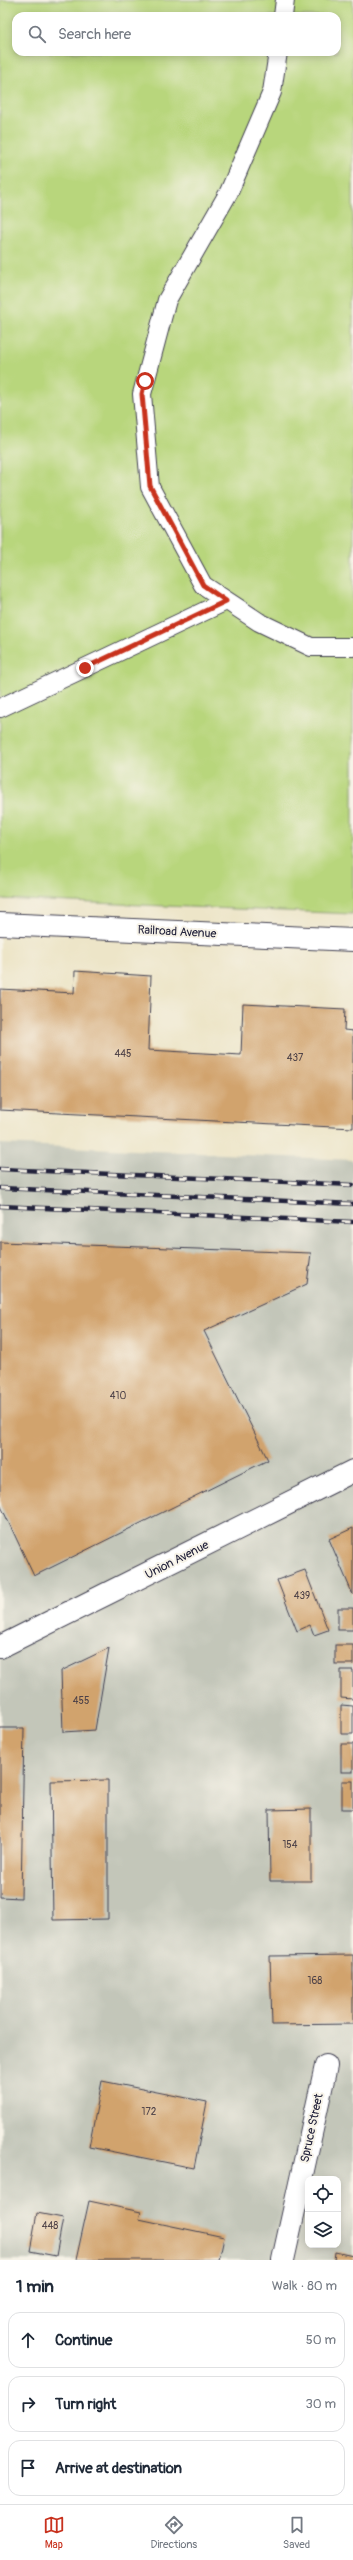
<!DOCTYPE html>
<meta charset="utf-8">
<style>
:root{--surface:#fff;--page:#f2f2f3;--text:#1f2937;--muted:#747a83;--line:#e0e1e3;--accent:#c8321e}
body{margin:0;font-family:Pangolin,sans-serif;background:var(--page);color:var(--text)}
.controls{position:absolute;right:12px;bottom:12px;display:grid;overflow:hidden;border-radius:8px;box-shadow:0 2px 10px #0003}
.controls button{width:36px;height:36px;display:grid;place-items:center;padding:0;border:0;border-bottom:1px solid var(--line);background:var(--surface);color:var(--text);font:20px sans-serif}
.stop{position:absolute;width:12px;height:12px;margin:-9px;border:3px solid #c8321e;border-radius:50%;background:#fff}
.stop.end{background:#c8321e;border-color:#fff;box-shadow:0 1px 4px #0008}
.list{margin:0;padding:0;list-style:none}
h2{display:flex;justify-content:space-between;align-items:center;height:52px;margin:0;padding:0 16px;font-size:17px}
h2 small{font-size:13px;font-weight:400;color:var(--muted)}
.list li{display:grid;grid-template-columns:26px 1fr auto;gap:12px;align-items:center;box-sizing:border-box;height:56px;margin:0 8px 8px;padding:0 8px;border:1px solid var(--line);border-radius:12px}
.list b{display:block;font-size:15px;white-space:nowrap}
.list em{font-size:13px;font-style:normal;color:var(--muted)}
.icon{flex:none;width:22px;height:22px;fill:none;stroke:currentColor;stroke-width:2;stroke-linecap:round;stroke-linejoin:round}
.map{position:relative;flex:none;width:353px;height:2260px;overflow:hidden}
.search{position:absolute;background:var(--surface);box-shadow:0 2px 10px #0003;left:12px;right:12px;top:12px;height:44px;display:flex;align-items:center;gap:10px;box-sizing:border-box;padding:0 14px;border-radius:12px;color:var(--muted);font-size:15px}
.sheet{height:244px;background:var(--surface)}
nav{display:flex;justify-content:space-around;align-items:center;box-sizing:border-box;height:56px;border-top:1px solid var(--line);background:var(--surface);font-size:11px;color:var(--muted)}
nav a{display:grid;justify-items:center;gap:2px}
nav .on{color:var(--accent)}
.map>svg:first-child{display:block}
.industrial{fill:#c3c6b9;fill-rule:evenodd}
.green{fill:#b8d67c;stroke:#6d7c5c;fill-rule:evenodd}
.building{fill:#d1a36d}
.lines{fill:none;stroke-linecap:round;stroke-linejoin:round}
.service-casing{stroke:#403f50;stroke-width:20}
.minor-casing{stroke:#403f50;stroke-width:24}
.secondary-casing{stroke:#403f50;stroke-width:24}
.service{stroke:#fff;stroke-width:18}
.minor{stroke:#fff;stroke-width:22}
.secondary{stroke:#fff;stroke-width:22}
.rail-casing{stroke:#22223b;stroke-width:4.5}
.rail{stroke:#f7f3e8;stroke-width:3;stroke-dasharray:9;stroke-linecap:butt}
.route{stroke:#c8321e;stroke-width:5}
.labels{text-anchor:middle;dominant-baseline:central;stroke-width:4;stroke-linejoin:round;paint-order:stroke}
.number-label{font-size:10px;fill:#4e4248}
.street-label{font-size:12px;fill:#22223b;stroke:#f7f3e8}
</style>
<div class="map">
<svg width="353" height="2260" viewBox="0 0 353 2260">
<rect width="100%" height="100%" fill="#f7f3e8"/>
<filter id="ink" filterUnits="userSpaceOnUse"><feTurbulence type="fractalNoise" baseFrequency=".025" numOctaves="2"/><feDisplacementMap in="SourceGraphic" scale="8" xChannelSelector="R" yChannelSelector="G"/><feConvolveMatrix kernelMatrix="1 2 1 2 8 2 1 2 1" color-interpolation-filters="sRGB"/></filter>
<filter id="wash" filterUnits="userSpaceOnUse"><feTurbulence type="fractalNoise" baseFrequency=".012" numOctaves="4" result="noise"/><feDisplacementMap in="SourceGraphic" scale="16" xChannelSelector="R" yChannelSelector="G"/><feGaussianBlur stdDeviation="0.9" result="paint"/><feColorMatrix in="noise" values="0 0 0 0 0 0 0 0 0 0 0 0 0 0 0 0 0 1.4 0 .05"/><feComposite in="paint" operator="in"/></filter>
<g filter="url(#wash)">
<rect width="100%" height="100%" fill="#ede5c8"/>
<!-- industrial -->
<path class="industrial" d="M0,1144l353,16v1100h-353zM308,2179h30v66h-30z"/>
<!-- green -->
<path class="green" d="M0,0h353v914l-353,-15zM16,16h321v36h-321z"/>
<g id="blocks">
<!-- building -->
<g class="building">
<path d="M75,971l76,5 -3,74 93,5 2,-51 102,5 -1,21 9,1v97l-353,-18v-121l74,4z"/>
<path d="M0,1242l311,11 -4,31 -103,47 64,129 -234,116 -34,-72z"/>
<path d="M353,1528v67l-24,-56z"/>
<path d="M305,1570l23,60 -14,5 -4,-10 -13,6 -20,-51z"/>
<rect x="338" y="1608" width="15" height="22"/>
<rect x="335" y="1645" width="18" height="19"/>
<path d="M109,1648l-14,82 -32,2 -2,-61z"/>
<path d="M341,1670h12v29l-12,-1z"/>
<path d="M341,1705l12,1v28h-12z"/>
<path d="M0,1728h24l-3,170 -21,-1z"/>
<rect x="341" y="1744" width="12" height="28"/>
<path d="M108,1780v139l-55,1 -2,-139z"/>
<rect x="342" y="1781" width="11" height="28"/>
<path d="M311,1809v72h-41l-1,-71z"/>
<path d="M353,1955v69l-81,1 -2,-69z"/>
<path d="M102,2081l105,21 -13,66 -105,-21z"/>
<path d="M89,2201l52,11 -2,7 85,18 -5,23h-143z"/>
<path d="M37,2213l26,5 -7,38 -26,-5z"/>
<path d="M335,2252l18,4v4h-19z"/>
</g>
</g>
</g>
<g filter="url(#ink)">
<use href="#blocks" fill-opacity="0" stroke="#403f50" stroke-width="1"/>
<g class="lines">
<!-- service casing -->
<g class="service-casing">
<g id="service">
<path d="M283,16l2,-16"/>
<path d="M278,52l-6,40 -43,100 -62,108 -25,94 8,93 53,98 56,37 52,25h42"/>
<path d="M0,708l226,-107"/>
</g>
</g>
<!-- minor casing -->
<g class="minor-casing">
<g id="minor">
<path d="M0,924l353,16"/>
<path d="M283,2260l43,-194"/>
</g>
</g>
<!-- secondary casing -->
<g class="secondary-casing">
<path id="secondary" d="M0,1647l353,-176"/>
</g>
<!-- service -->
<use href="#service" class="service"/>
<!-- minor -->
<use href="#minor" class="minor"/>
<!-- secondary -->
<use href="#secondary" class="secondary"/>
<!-- rail casing -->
<g class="rail-casing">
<g id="rail">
<path d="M0,1169l353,16"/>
<path d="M0,1188l353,16"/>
<path d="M0,1206l353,16"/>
</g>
</g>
<!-- rail -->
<use href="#rail" class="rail"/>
</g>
</g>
<g class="lines" filter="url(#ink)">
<!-- route -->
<path class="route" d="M85,668l141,-67 -23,-16 -53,-99 -8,-92 3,-13"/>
</g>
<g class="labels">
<!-- number labels -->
<g class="number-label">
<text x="123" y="1054">445</text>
<text x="295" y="1058">437</text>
<text x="118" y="1396">410</text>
<text x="302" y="1596">439</text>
<text x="81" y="1701">455</text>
<text x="290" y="1845">154</text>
<text x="315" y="1981">168</text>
<text x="149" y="2112">172</text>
<text x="50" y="2226">448</text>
</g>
<!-- street labels -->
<g class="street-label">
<text transform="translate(177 932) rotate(3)">Railroad Avenue</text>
<text transform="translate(177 1560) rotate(-27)">Union Avenue</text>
<text transform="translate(312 2128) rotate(-78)">Spruce Street</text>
</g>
</g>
</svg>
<div class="controls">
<button><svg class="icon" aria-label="locate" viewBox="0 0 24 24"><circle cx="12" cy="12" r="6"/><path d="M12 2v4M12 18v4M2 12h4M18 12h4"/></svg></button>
<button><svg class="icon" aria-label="layers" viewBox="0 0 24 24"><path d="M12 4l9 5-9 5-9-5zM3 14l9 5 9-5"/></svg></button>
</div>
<div class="stop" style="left:145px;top:381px"></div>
<div class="stop end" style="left:85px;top:668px"></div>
<div class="search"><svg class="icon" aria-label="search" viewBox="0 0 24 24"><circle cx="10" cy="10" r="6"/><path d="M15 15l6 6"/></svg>Search here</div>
</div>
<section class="sheet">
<h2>1 min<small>Walk · 80 m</small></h2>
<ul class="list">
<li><svg class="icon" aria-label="ahead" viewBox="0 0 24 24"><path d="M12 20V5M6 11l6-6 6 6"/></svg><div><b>Continue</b></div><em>50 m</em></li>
<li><svg class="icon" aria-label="right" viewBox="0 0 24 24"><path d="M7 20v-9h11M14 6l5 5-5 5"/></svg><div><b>Turn right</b></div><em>30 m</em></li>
<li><svg class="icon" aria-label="arrive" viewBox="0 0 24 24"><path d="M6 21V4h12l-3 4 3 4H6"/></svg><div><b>Arrive at destination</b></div></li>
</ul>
</section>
<nav>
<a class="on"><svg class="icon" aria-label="map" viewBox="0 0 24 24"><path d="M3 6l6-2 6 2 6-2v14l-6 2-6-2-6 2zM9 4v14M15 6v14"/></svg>Map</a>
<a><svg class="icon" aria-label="directions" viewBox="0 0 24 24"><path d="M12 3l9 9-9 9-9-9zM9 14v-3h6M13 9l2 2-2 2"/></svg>Directions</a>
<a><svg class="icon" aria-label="saved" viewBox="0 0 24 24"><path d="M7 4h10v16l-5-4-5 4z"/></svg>Saved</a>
</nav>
